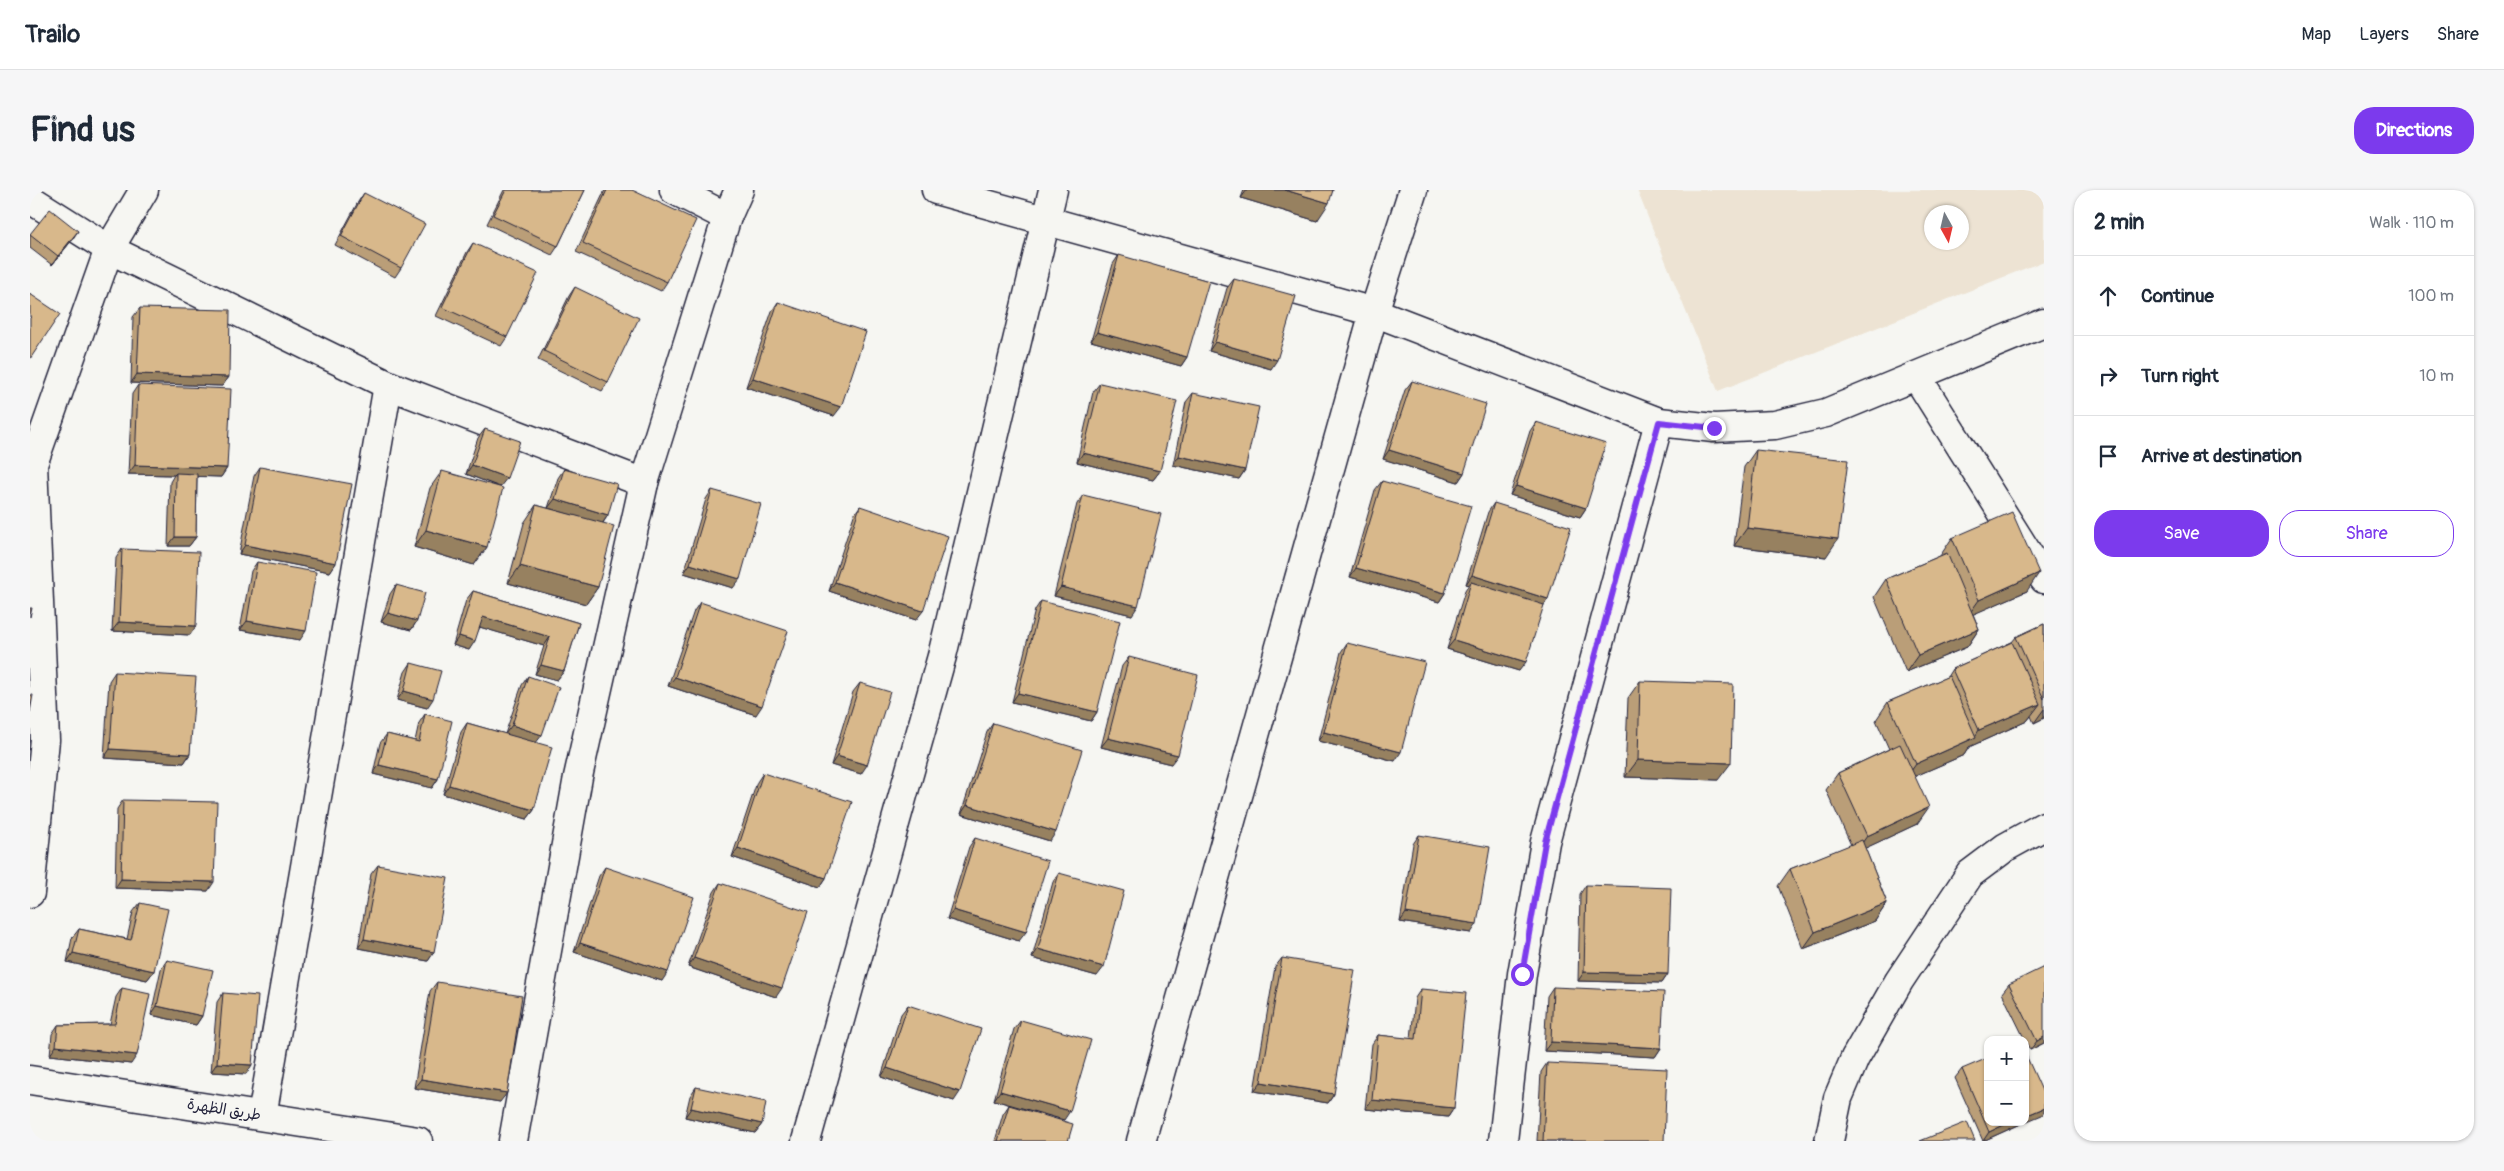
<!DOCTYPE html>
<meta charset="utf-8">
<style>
:root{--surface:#fff;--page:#f6f6f7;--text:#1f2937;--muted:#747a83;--line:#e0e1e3;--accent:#7c3aed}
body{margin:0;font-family:Pangolin,"Playpen Sans Arabic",sans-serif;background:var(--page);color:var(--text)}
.controls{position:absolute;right:15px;bottom:15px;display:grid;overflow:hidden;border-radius:10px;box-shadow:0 1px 4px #0004}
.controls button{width:45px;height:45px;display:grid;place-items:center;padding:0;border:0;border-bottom:1px solid var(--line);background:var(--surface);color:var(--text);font:25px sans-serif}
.compass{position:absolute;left:1894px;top:15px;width:45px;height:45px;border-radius:50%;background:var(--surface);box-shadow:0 1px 4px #0004;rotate:172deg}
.stop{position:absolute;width:15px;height:15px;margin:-11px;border:4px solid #7c3aed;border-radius:50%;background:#fff}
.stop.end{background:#7c3aed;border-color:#fff;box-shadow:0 1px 5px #0008}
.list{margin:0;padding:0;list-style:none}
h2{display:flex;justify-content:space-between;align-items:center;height:65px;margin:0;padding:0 20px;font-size:21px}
h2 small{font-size:16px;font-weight:400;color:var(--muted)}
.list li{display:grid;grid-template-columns:32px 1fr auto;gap:15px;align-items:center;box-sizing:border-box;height:80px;padding:0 20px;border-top:1px solid var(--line)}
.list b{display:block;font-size:19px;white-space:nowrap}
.list em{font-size:16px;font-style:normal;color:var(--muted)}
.actions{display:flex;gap:10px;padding:15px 20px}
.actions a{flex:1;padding:11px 0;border:1px solid var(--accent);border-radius:20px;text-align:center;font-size:18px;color:var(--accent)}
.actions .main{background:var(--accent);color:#fff}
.icon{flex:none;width:28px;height:28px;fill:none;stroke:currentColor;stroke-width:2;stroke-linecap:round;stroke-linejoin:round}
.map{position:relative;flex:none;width:2014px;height:951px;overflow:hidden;border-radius:20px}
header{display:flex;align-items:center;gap:30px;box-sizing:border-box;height:70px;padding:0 25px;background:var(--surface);border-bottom:1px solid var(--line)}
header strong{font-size:24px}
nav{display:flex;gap:28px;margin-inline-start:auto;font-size:18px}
.intro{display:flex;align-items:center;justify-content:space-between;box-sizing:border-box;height:120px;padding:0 30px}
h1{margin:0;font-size:35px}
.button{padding:12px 22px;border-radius:20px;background:var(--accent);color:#fff;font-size:18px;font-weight:700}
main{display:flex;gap:30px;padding:0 30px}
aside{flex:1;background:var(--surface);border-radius:20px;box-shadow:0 1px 4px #0004}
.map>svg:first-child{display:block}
.built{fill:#ede3d3;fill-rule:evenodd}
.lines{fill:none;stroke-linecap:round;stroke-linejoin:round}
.minor-casing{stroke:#22223b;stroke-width:31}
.primary-casing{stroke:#22223b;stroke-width:31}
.minor{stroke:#f6f6f2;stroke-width:28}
.primary{stroke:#f6f6f2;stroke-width:28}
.wall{fill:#ba9e78;stroke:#22223b}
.shaded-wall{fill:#978161;stroke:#22223b}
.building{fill:#d8b88b;stroke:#22223b}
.route{stroke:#7c3aed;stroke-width:6}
.labels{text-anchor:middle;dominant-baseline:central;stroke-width:4.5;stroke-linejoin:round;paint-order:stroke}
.street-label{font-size:15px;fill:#22223b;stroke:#f6f6f2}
</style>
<header>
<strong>Trailo</strong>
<nav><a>Map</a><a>Layers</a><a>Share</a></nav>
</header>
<div class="intro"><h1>Find us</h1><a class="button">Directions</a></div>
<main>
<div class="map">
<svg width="2014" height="951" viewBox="0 0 2014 951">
<rect width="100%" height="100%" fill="#f6f6f2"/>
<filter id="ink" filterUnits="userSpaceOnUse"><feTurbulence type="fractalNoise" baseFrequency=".02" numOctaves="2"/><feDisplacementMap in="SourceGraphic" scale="10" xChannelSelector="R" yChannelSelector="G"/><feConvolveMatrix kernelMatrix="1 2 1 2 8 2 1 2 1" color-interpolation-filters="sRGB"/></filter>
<g filter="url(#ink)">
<!-- built -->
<path class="built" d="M1607,0h407v71l-326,130zM1902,22h30v30h-30z"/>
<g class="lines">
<!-- minor casing -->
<g class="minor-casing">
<g id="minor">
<path d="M644,0l53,27"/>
<path d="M906,0l438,122 285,110 55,6 61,-3 51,-12 218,-90"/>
<path d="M0,9l79,50 279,136 256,98"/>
<path d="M1887,187l127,202"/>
<path d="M0,703l15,-153 -12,-276 76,-215 35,-59"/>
<path d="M232,926l126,-731"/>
<path d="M483,951l65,-364 66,-294 83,-266 12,-27"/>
<path d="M776,951l136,-485 111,-466"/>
<path d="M1111,951l233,-829 39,-122"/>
<path d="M1473,951l19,-167 23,-132 114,-420"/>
<path d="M1799,951l9,-43 17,-40 44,-77 71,-107 36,-27 38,-21"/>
</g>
</g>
<!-- primary casing -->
<g class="primary-casing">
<path id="primary" d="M0,890l388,61"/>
</g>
<!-- minor -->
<use href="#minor" class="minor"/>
<!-- primary -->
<use href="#primary" class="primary"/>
</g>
<!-- wall -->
<g class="wall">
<path d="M474,0h81l-27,56 -6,9 -65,-31z"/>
<path d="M575,0h27l35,92 -6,9 -85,-39z"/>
<path d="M1214,0h89l-16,31 -76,-23z"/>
<path d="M334,3l37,75 -6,9 -60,-32 23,-43z"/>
<path d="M0,44l42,6 -20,25 -22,-17z"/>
<path d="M443,53l34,94 -6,9 -65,-30 31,-64z"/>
<path d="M1089,65l68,102 -6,9 -90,-25 22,-77z"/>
<path d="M1204,89l37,90 -62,-18 18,-63z"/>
<path d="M545,97l33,95 -6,9 -64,-31 31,-64z"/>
<path d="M748,112l56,114 -88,-29 26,-76z"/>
<path d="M110,118l89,69 -7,9 -91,-3 2,-66z"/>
<path d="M1382,191l52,92 -6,9 -75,-23 22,-69z"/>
<path d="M1070,193l60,88 -7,9 -76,-18 16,-70z"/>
<path d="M108,195l89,83 -6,9 -24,-1 -1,61 -7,9h-21l2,-64 4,-7 -46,-1 4,-80z"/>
<path d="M1163,203l52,77 -6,9 -66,-14 13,-63z"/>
<path d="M1506,232l50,86 -6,9 -70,-22 20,-64z"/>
<path d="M455,239l15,58 -34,-13 12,-36z"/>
<path d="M1726,260l70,107 -92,-11 10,-79z"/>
<path d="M230,277l76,96 -6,9 -91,-18 15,-78z"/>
<path d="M534,279l44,46 -5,8 -5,64 -12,17 -78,-21 16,-60 12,-18 29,8 -17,-5 10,-30z"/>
<path d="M412,281l45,76 -13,18 -60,-18 16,-59z"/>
<path d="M1352,291l63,112 -6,9 -89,-25 25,-87z"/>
<path d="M682,300l21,98 -49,-15 22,-74z"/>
<path d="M1053,305l49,120 -78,-19 23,-92z"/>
<path d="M1464,313l49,103 -24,65 -72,-22 18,-58 4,-6 -3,-1 22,-72z"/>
<path d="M830,316l56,114 -87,-29 25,-76z"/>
<path d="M1922,348l75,53 -54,23 6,15 -12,18 -61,25 -32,-75 12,-18 54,-23z"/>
<path d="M92,359l68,86 -78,-4 4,-73z"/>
<path d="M227,372l43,78 -60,-10 11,-59z"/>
<path d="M366,395l21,36 -6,9 -30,-8 9,-28z"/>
<path d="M443,401l106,32 -15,48 -7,9 -22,-6 9,-28 -64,-19 -11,23 -16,-5 13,-45z"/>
<path d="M1011,411l56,111 -6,9 -79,-19 23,-92z"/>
<path d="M670,412l56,113 -88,-29 26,-75z"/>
<path d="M2014,434v94l-10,5 -3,-7 -4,5 -58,26 -5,8 -49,21 2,48 -52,24 22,55 -12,18 -72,28 -25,-63 12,-17 61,-24 -25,-55 12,-17 51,-24 -13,-29 12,-18 59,-25 5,-8 60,-27 4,-5z"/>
<path d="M1317,453l48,118 -77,-20 23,-89z"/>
<path d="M1099,467l42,107 -70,-17 21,-81z"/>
<path d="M381,473l16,45 -30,-8 8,-28z"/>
<path d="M85,482l75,82 -6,9 -80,-5 5,-77z"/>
<path d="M498,486l8,67 -2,67 -7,9 -84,-25 18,-62 6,-9 38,11 17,-49z"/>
<path d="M1610,491l78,99 -93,-3 3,-79z"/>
<path d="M830,493l1,91 -30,-9 22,-73z"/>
<path d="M395,524l13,65 -6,9 -59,-14 7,-31 7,-9 28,7 4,-18z"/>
<path d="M963,533l57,118 -89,-27 26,-82z"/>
<path d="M733,583l63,105 -6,9 -88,-30 25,-75z"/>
<path d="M93,610l85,91 -93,-3 2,-79z"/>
<path d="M1389,645l52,98 -71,-11 13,-78z"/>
<path d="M945,648l44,103 -72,-22 22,-72z"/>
<path d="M348,675l56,87 -6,9 -70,-13 13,-74z"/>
<path d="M575,677l57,114 -88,-29 25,-76z"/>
<path d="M1029,683l38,103 -65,-18 21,-76z"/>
<path d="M690,693l56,114 -88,-30 26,-75z"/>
<path d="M1556,695l82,89 -6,9 -84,-2 2,-87z"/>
<path d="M110,713l14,68 -7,9 -80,-18 5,-24 7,-9 48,10 6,-27z"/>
<path d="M1252,768l52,136 -6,9 -74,-12 21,-124z"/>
<path d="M137,770l35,56 -6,9 -45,-10 10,-46z"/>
<path d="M407,792l63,120 -86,-14 16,-97z"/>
<path d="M1979,794l35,59 -14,7 -28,-57z"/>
<path d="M1523,797l108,61 -6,9 -111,-6 3,-55z"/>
<path d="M92,798l9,76 -81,-9 2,-21 6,-9 52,-1 6,-27z"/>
<path d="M1391,799l33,119 -6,9 -83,-8 7,-65 6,-9 33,4 4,-41z"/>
<path d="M193,803l23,81 -35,-2 6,-70z"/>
<path d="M878,815l46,96 -73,-24 20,-63z"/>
<path d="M991,830l43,100 -70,-20 20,-71z"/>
<path d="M1517,873l117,78h-127l4,-69z"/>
<path d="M1932,879l63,53 -42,19 -28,-63z"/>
<path d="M666,897l66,37 -7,9 -70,-16 5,-21z"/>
<path d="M979,915l59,36h-73l8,-27z"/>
</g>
<!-- shaded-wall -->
<g class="shaded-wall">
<path d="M1217,0h38l44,13 -12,18 -76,-23z"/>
<path d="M48,41l-6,9 -20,25 6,-9z"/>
<path d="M1067,142l90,25 -6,9 -90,-25z"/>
<path d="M1185,152l62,18 -6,9 -62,-18z"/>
<path d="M107,184l92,3 -7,9 -91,-3z"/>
<path d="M723,188l88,29 -7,9 -88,-29z"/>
<path d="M1359,260l75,23 -6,9 -75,-23z"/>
<path d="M1053,263l77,18 -7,9 -76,-18z"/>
<path d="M1149,266l66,14 -6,9 -66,-14z"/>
<path d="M105,275l92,3 -6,9 -45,-1v-3l-2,2 -46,-1z"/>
<path d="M442,275l35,13 -7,9 -34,-13z"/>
<path d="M1486,296l70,22 -6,9 -70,-22z"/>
<path d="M525,309l53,16 -6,9 -54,-16z"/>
<path d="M1717,338l91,11 -12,18 -92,-11z"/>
<path d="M396,340l61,17 -13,18 -60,-18z"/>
<path d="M145,347h21l-7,9h-21z"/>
<path d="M215,355l91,18 -6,9 -91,-18z"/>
<path d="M660,374l50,15 -7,9 -49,-15z"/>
<path d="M490,376l78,21 -12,17 -78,-21z"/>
<path d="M1326,378l89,25 -6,9 -89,-25z"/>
<path d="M2009,383l-12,18 -60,26 12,-17z"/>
<path d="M1442,385l76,24 -6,9 -71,-26 -2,3 -3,-1z"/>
<path d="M805,392l88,29 -7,9 -87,-29z"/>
<path d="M1031,397l77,19 -6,9 -78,-19z"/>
<path d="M358,423l29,8 -6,9 -30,-8z"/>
<path d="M453,427l67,20 -6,9 -68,-20z"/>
<path d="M217,431l59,10 -6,9 -60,-10z"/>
<path d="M89,432l77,4 -6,9 -78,-4z"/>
<path d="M1949,439l-12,18 -61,25 12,-17z"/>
<path d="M429,446l16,5 -6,9 -16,-5z"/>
<path d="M1424,450l72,22 -7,9 -72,-22z"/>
<path d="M511,475l23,6 -7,9 -22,-6z"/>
<path d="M645,487l87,29 -6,9 -88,-29z"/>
<path d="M374,501l29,8 -6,9 -30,-8z"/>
<path d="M988,503l79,19 -6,9 -79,-19z"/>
<path d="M2010,514l-13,17 -58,26 -5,8 -60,26 12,-17 58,-26 5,-8z"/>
<path d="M2014,519v9l-10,5z"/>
<path d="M482,535l30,10 -7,9 -30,-10z"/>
<path d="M1294,542l77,20 -6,9 -77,-20z"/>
<path d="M1078,548l70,17 -7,9 -70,-17z"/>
<path d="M80,559l80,5 -6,9 -80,-5z"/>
<path d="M807,566l30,9 -6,9 -30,-9z"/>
<path d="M1608,570l93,3 -13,17 -93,-3z"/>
<path d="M349,575l59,14 -6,9 -59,-14z"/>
<path d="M419,595l85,25 -7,9 -84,-25z"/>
<path d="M937,615l89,27 -6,9 -89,-27z"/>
<path d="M1899,617l-12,17 -62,29 12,-17z"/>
<path d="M708,658l88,30 -6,9 -88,-30z"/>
<path d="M91,689l93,3 -6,9 -93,-3z"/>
<path d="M1857,713l-12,18 -72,28 12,-17z"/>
<path d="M923,720l73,22 -7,9 -72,-22z"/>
<path d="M1376,723l71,11 -6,9 -71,-11z"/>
<path d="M334,749l70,13 -6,9 -70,-13z"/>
<path d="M550,753l88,29 -6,9 -88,-29z"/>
<path d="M1008,759l66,18 -7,9 -65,-18z"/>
<path d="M43,763l81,18 -7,9 -80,-18z"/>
<path d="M664,768l88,30 -6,9 -88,-30z"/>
<path d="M1554,782l84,2 -6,9 -84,-2z"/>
<path d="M127,816l45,10 -6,9 -45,-10z"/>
<path d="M2014,847v6l-14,7 7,-9z"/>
<path d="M1521,852l110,6 -6,9 -111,-6z"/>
<path d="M26,856l81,9 -6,9 -81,-9z"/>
<path d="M187,873l35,2 -6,9 -35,-2z"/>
<path d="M857,878l73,24 -6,9 -73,-24z"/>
<path d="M391,889l86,14 -7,9 -86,-14z"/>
<path d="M1231,892l73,12 -6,9 -74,-12z"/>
<path d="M970,901l70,20 -6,9 -70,-20z"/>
<path d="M1342,910l82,8 -6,9 -83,-8z"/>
<path d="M661,918l71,16 -7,9 -70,-16z"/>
<path d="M2014,918v4l-2,3 -17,7v-6z"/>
<path d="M1980,932h15l-42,19 6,-9z"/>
</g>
<!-- building -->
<g class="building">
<path d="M476,0h79l-27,56 -65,-31z"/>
<path d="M577,0h25l64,30 -29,62 -84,-39z"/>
<path d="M1255,0h48l-4,13z"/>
<path d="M334,3l61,31 -24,44 -60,-32z"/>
<path d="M20,19l28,22 -20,25 -28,-22z"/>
<path d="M443,53l65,30 -31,64 -65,-30z"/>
<path d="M1089,65l90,26 -22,76 -90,-25z"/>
<path d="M1204,89l62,17 -19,64 -62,-18z"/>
<path d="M545,97l64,31 -31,64 -64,-31z"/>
<path d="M0,104l30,20 -30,45v-41l1,-1h-1z"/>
<path d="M748,112l88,30 -25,75 -88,-29z"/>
<path d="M110,118l90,2 -1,67 -92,-3z"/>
<path d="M1382,191l74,23 -22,69 -75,-23z"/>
<path d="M1070,193l77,18 -17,70 -77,-18z"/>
<path d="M108,195l93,4 -4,79 -92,-3z"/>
<path d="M1163,203l66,14 -14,63 -66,-14z"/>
<path d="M1506,232l70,22 -20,64 -70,-22z"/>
<path d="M455,239l35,12 -13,37 -35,-13z"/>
<path d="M1726,260l92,10 -10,79 -91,-11z"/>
<path d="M230,277l92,17 -16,79 -91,-18z"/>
<path d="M534,279l53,15 -9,31 -53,-16z"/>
<path d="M412,281l61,17 -16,59 -61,-17z"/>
<path d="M146,283l21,1 -1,63h-21z"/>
<path d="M1352,291l89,25 -26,87 -89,-25z"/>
<path d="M682,300l49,14 -21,75 -50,-15z"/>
<path d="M1053,305l78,19 -23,92 -77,-19z"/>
<path d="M1464,313l77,24 -23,72 -76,-24z"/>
<path d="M506,315l78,21 -16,61 -78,-21z"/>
<path d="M830,316l88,30 -25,75 -88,-29z"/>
<path d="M1982,322l27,61 -60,27 -27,-62z"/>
<path d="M92,359l77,3 -3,74 -77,-4z"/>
<path d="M1917,363l32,76 -61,26 -32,-76z"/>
<path d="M227,372l59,10 -10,59 -59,-10z"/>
<path d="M1441,392l73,23 -18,57 -72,-22z"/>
<path d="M366,395l29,8 -8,28 -29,-8z"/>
<path d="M443,401l106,32 -15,48 -23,-6 9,-28 -67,-20 -8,24 -16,-5z"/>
<path d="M1011,411l79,20 -23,91 -79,-19z"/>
<path d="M670,412l88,29 -26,75 -87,-29z"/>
<path d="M0,418h2l-2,9z"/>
<path d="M2014,434v75l-28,-62z"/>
<path d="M1982,452l28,62 -61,26 -27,-61z"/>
<path d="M1317,453l78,19 -24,90 -77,-20z"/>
<path d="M1099,467l69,18 -20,80 -70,-17z"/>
<path d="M381,473l30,8 -8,28 -29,-8z"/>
<path d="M85,482l81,5 -6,77 -80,-5z"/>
<path d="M498,486l31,11 -17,48 -30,-10z"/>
<path d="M1919,486l27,61 -60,27 -28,-62z"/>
<path d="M1610,491l93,3 -2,79 -93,-3z"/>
<path d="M830,493l30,9 -23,73 -30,-9z"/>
<path d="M0,505h3l-3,17z"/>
<path d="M395,524l27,7 -14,58 -59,-14 8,-31 32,8z"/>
<path d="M437,533l85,24 -18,63 -85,-25z"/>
<path d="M963,533l89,27 -26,82 -89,-27z"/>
<path d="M1870,554l29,63 -62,29 -29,-63z"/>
<path d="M733,583l89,29 -26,76 -88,-30z"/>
<path d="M93,610l94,2 -3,80 -93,-3z"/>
<path d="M1389,645l71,12 -13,77 -71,-11z"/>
<path d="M945,648l73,23 -22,71 -73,-22z"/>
<path d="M1832,650l25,63 -72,29 -25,-63z"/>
<path d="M348,675l70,13 -14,74 -70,-13z"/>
<path d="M575,677l89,30 -26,75 -88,-29z"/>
<path d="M1029,683l65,18 -20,76 -66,-18z"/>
<path d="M690,693l88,29 -26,76 -88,-30z"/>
<path d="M1556,695l85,3 -3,86 -84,-2z"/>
<path d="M110,713l28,6 -14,62 -81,-18 6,-24 52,11z"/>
<path d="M1252,768l73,12 -21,124 -73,-12z"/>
<path d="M137,770l46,10 -11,46 -45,-10z"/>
<path d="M2014,777v70l-7,4 -28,-57z"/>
<path d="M407,792l85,14 -15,97 -86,-14z"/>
<path d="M1523,797l111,5 -3,56 -110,-6z"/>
<path d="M92,798l28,6 -13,61 -81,-9 2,-21 57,-1z"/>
<path d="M1391,799l45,4 -12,115 -82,-8 6,-65 38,4z"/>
<path d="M193,803l35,3 -6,69 -35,-2z"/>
<path d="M878,815l73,24 -21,63 -73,-24z"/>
<path d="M991,830l70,20 -21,71 -70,-20z"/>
<path d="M1995,863l19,42v13l-19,8z"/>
<path d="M1958,868v64h22l-21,10 -27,-63z"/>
<path d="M1517,873l120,6 -3,72h-121z"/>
<path d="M666,897l70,15 -4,22 -71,-16z"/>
<path d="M979,915l64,19 -5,17h-70z"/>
<path d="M1937,932l8,19h-55z"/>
</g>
</g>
<g class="lines" filter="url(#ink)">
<!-- route -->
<path class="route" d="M1492,784l23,-132 114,-420 55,6"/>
</g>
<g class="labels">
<!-- street labels -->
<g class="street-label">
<text transform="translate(194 920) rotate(9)">طريق الظهرة</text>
</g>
</g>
</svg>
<div class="controls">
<button>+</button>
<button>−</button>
</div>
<svg class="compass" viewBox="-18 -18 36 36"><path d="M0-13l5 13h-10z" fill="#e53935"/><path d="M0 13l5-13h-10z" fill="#747a83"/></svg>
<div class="stop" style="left:1492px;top:784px"></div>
<div class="stop end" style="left:1684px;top:238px"></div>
</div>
<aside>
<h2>2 min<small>Walk · 110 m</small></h2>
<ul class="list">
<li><svg class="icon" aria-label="ahead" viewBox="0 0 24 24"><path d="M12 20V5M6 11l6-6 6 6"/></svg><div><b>Continue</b></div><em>100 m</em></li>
<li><svg class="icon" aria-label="right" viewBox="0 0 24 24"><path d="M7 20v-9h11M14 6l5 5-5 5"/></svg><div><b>Turn right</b></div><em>10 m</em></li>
<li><svg class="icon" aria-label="arrive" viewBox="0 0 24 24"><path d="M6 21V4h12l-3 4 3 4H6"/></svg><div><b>Arrive at destination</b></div></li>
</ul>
<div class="actions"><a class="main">Save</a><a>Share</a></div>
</aside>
</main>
